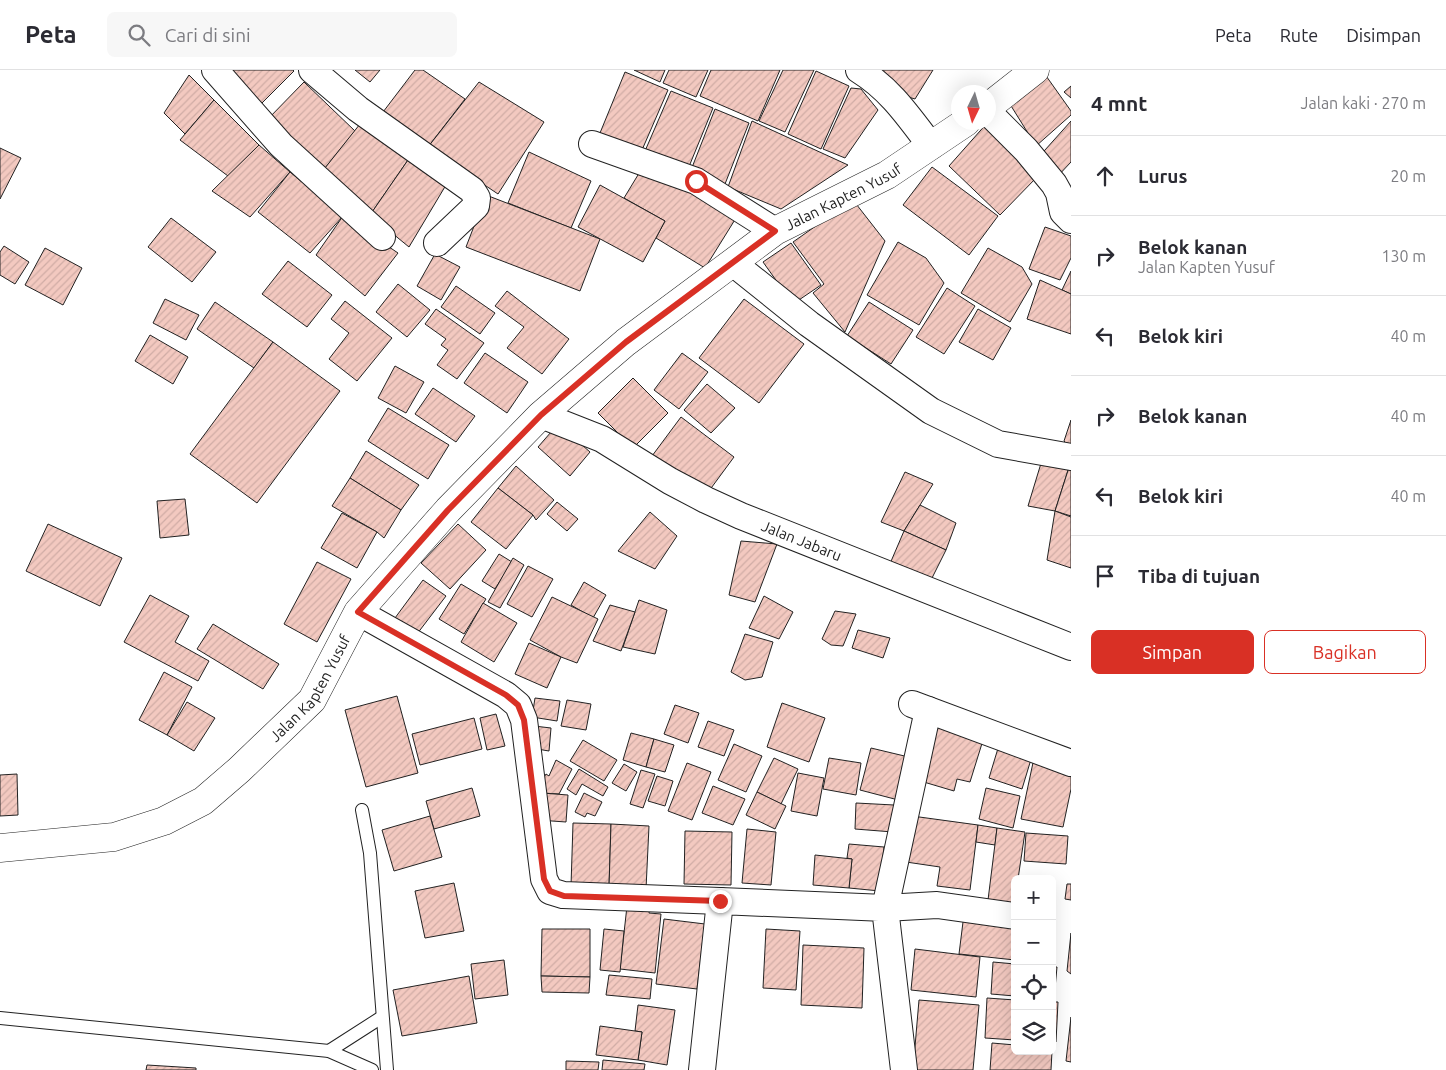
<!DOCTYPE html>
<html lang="id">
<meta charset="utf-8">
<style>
:root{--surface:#fff;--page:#f7f7f7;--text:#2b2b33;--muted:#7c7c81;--line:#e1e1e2;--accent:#d93025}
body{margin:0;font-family:Ubuntu,sans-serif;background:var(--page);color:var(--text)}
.controls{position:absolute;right:15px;bottom:15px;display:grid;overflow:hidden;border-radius:8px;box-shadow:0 5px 20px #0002}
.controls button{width:45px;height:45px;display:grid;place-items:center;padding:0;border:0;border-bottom:1px solid var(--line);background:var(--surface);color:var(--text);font:25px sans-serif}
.compass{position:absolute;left:951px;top:15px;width:45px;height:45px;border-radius:50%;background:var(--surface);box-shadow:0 5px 20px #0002;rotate:185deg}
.stop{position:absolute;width:15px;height:15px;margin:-11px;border:4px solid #d93025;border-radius:50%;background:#fff}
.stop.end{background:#d93025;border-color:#fff;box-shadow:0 1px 5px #0008}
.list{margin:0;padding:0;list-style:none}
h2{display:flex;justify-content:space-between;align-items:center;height:65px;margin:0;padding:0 20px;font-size:21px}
h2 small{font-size:16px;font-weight:400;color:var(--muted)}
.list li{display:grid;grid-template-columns:32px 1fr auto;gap:15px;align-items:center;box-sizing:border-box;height:80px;padding:0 20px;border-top:1px solid var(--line)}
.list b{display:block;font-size:19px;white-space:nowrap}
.list p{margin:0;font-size:16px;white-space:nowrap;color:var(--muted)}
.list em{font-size:16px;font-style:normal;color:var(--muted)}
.actions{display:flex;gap:10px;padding:15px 20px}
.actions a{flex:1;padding:11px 0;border:1px solid var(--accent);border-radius:8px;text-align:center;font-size:18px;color:var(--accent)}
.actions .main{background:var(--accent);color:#fff}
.icon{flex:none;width:28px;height:28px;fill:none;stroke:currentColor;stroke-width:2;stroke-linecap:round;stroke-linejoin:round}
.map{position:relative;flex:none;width:1071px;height:1000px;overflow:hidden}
header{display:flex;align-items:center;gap:30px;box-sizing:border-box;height:70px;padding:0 25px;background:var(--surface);border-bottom:1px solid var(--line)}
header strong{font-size:24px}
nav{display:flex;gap:28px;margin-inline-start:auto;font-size:18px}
.search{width:350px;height:45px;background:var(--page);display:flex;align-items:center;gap:12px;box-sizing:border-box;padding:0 18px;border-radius:8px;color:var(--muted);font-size:19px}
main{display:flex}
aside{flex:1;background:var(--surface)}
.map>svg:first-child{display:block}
.building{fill:url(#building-hatch);stroke:#222}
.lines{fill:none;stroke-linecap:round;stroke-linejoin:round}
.lane-casing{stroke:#222;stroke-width:14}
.street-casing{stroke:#222;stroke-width:28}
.secondary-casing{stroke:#222;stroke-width:29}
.lane{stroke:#fff;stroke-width:12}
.street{stroke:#fff;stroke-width:26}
.secondary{stroke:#fff;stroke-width:28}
.route{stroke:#d93025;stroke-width:6}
.labels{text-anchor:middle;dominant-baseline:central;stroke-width:4;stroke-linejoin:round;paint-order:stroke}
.street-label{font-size:15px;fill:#222;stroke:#fff}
</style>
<header>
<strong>Peta</strong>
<div class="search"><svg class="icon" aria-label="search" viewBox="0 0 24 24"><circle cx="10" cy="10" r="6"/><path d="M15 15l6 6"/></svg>Cari di sini</div>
<nav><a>Peta</a><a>Rute</a><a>Disimpan</a></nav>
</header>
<main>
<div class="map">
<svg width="1071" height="1000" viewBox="0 0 1071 1000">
<defs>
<pattern id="building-hatch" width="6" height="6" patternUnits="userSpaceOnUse" patternTransform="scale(1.25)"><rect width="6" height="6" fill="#f3c9c0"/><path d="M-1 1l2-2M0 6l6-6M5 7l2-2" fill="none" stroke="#d0aca5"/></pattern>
</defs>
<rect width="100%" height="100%" fill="#fff"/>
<!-- building -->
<g class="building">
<path d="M219,0h74l1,1 -39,39z"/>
<path d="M355,0h25l-10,12z"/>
<path d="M415,0h8l42,29 -37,48 -48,-31z"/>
<path d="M634,0h31l-5,12z"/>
<path d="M669,0h39l-12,27 -33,-14z"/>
<path d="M711,0h69l-22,51 -58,-25z"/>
<path d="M783,0h31l-29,62 -26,-11z"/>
<path d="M868,0h65l-18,29 -23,-7z"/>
<path d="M816,1l33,15 -28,63 -33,-15z"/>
<path d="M625,2l43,18 -26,60 -42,-17z"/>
<path d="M1044,3l27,38v4l-35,31 -28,-45z"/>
<path d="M189,5l25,25 -29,34 -21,-21z"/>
<path d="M304,12l51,49 -34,42 -55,-52z"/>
<path d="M479,12l65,40 -46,72 -70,-47z"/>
<path d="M1071,16v12l-7,-6z"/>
<path d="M851,18l10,1 17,21 -33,48 -22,-9z"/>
<path d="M671,21l42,17 -25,61 -43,-18z"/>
<path d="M214,30l45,45 -31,31 -48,-36z"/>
<path d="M715,39l34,14 -24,61 -34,-14z"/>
<path d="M752,51l96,44 -67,44 -53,-22z"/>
<path d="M1071,51v41l-15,16 -20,-18z"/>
<path d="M988,52l49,55 -37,38 -51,-49z"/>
<path d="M360,54l48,36 -38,55 -49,-42z"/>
<path d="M259,75l31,27 -40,45 -38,-26z"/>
<path d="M0,78l21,10 -21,41z"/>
<path d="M529,82l62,29 -20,47 -63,-25z"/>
<path d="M408,90l38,25 -37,62 -39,-32z"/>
<path d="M644,95l92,53 -31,50 -49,-30 9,-17 -41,-23z"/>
<path d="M932,97l66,49 -29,39 -66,-50z"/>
<path d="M290,102l53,44 -33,37 -52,-41z"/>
<path d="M600,115l65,36 -22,41 -65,-35z"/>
<path d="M486,125l114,44 -20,52 -114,-44z"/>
<path d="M853,130l32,41 -40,91 -32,-39 11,-9 -31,-42z"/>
<path d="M343,146l55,37 -33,43 -49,-41z"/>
<path d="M171,148l45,34 -24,30 -44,-35z"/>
<path d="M1045,157l26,9v22l-11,22 -31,-11z"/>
<path d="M898,172l28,16 18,25 -25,42 -52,-30z"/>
<path d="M791,173l30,42 -28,19 -30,-42z"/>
<path d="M4,176l25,16 -14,22 -15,-9v-23z"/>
<path d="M45,178l37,20 -19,37 -38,-20z"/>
<path d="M988,178l34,19 10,17 -22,38 -49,-29z"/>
<path d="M435,184l25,13 -19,33 -24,-14z"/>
<path d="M288,191l44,34 -25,32 -45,-33z"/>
<path d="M1071,201v23l-9,-4z"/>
<path d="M1040,210l31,14v40l-44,-15z"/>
<path d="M398,214l32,26 -23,27 -31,-25z"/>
<path d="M456,216l39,27 -15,21 -39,-27z"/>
<path d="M947,218l28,18 -31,48 -28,-17z"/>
<path d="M507,221l62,48 -27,35 -35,-26 17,-21 -29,-21z"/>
<path d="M165,229l34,16 -13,25 -33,-17z"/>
<path d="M744,229l60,45 -45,59 -60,-45z"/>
<path d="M345,231l47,37 -35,43 -28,-22 20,-26 -18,-14z"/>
<path d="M215,232l58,40 -19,26 -57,-39z"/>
<path d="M869,232l44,28 -22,34 -44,-28z"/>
<path d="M436,239l48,34 -27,36 -20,-14 11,-15 -7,-5 5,-6 -21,-15z"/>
<path d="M978,239l33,19 -18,32 -34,-18z"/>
<path d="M150,265l38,22 -15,27 -38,-23z"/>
<path d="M273,272l67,49 -83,112 -67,-49z"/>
<path d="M485,283l43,29 -21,31 -43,-30z"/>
<path d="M682,283l26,19 -29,37 -25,-19z"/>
<path d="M395,296l29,16 -18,31 -28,-15z"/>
<path d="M633,308l35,35 -35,35 -35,-35z"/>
<path d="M707,314l28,24 -24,25 -27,-23z"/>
<path d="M433,318l42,28 -19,26 -41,-28z"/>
<path d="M388,338l61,37 -21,34 -60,-38z"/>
<path d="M681,347l53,40 -28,38 -54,-39z"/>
<path d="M1071,350v28l-7,-7z"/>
<path d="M558,354l32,28 -20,24 -32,-29z"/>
<path d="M366,381l53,34 -18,25 -51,-32z"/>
<path d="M1042,390l29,1 -16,50 -27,-5z"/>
<path d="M1071,391v55l-16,-5z"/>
<path d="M516,396l38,34 -18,20 -3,-5 -35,-27z"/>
<path d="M905,402l28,12 -29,47 -23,-9z"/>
<path d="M350,408l51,32 -17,28 -7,-6 -45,-26z"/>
<path d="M498,418l35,27 -27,34 -35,-27z"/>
<path d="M185,429l4,36 -29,3 -3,-37z"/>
<path d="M557,432l21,17 -11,12 -20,-17z"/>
<path d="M920,435l36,18 -10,27 -42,-19z"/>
<path d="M1055,441l16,6v51l-24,-8z"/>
<path d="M650,442l27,24 -22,33 -37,-18z"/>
<path d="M342,443l35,19 -20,36 -36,-20z"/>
<path d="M48,454l74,34 -22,48 -74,-35z"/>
<path d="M458,454l28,26 -36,39 -29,-26z"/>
<path d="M904,461l42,19 -16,32 -41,-16z"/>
<path d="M741,471l36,3 -22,58 -26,-7z"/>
<path d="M499,484l13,8 -17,27 -13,-8z"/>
<path d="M513,488l11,7 -24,43 -12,-6z"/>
<path d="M317,492l34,17 -34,63 -33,-18z"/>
<path d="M528,496l25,13 -21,38 -25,-13z"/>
<path d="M423,510l23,16 -29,38 -22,-16z"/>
<path d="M584,512l22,13 -13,23 -22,-13z"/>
<path d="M461,514l25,15 -22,35 -25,-15z"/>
<path d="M150,525l39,21 -14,26 34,19 -11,20 -74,-39z"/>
<path d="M764,526l29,16 -14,27 -30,-11z"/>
<path d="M552,527l46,22 -21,44 -16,-6 -31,-17z"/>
<path d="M639,530l28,10 -12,44 -32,-7z"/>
<path d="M483,533l34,20 -23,39 -33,-20z"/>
<path d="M610,535l25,7 -14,39 -28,-10z"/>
<path d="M835,541l21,3 -13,32 -12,-1 -9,-6z"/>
<path d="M213,554l66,40 -16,25 -66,-40z"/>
<path d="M858,560l32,8 -7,20 -31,-10z"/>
<path d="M745,564l28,8 -11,35 -17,3 -14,-8z"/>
<path d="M529,573l32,14 -14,31 -32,-14z"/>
<path d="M164,602l28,15 -25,48 -28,-15z"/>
<path d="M397,626l21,77 -52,14 -21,-77z"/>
<path d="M535,628l25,3 -3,20 -25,-4z"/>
<path d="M567,630l24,4 -5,26 -25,-4z"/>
<path d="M187,632l28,16 -21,33 -27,-16z"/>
<path d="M782,633l43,15 -16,44 -42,-15z"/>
<path d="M675,635l24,8 -11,30 -24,-9z"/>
<path d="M496,644l9,32 -18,4 -7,-32z"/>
<path d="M474,648l8,31 -62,16 -8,-31z"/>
<path d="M708,651l26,9 -10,26 -26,-9z"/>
<path d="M935,652l49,15 -14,45 -13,-3 -3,12 -37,-11z"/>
<path d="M534,656l17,2 -2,23 -18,-3z"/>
<path d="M631,663l23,6 -8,28 -23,-7z"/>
<path d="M654,669l20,6 -9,27 -19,-5z"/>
<path d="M583,670l34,20 -13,21 -34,-20z"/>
<path d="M734,674l28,12 -16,36 -28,-12z"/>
<path d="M999,675l33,11 -10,33 -33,-11z"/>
<path d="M871,678l46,11 -11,43 -46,-12z"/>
<path d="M774,688l24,11 -17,35 -24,-12z"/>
<path d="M829,688l32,5 -5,32 -33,-6z"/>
<path d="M1034,688l37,8v23l-8,38 -42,-8z"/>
<path d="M556,690l16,9 -13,25 -17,-1 -3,-7 7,-12 3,2z"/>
<path d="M687,693l24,9 -19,48 -24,-9z"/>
<path d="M624,694l13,8 -11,19 -14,-8z"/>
<path d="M579,699l29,18 -5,9 -21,-12 -6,11 -9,-6z"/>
<path d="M641,700l14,4 -12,34 -13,-4z"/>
<path d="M798,703l26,5 -7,38 -26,-5z"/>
<path d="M17,704l1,41 -18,1v-41z"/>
<path d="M657,706l16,5 -8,25 -17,-5z"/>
<path d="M713,716l32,13 -12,26 -31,-12z"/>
<path d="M472,718l8,28 -46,13 -8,-28z"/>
<path d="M986,718l34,8 -7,32 -34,-9z"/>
<path d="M757,722l29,14 -11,23 -29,-14z"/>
<path d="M542,723l26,2 -2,27 -28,-2z"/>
<path d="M584,723l18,9 -7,14 -8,-3 -2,4 -10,-5z"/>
<path d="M856,733l38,2 -1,27 -38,-3z"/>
<path d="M430,746l12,41 -48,14 -12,-41z"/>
<path d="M912,746l66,9 -8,65 -33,-4 3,-19 -34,-5z"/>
<path d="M573,753l38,1 -2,63 -38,-1z"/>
<path d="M611,754l38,2 -3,63 -37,-2z"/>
<path d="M978,755l19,3 -2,17 -19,-3z"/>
<path d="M997,758l28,4 -7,47h-3v28l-28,1z"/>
<path d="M747,759l29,3 -5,53 -29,-2z"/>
<path d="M685,761l47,1 -1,53 -47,-1z"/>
<path d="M1026,763l42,3 -2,28 -42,-3z"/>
<path d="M849,774l35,3 -4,44 -31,-3 3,-29 -5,-1z"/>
<path d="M815,785l37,4 -3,29 -36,-3z"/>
<path d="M454,813l10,48 -39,7 -10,-47z"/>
<path d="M1067,814h4v16l-6,-1z"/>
<path d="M627,836l23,2 -1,5 12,1 -6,59 -35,-4z"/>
<path d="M964,844l51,5v41l-56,-6z"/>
<path d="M664,849l41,5 -8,65 -41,-5z"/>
<path d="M542,859h48v48l-49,-1z"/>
<path d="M604,859l20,2 -4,41 -20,-2z"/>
<path d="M766,859l34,2 -4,59 -33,-2z"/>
<path d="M1071,863v41l-4,-3z"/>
<path d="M803,875l61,3 -2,60 -61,-3z"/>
<path d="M915,879l65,8 -4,40 -65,-7z"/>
<path d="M504,890l4,35 -33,4 -4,-35z"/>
<path d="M993,892l22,2v32l-24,-2z"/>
<path d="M1052,897h5l-3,32h-2z"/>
<path d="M609,905l43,4 -2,20 -44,-4z"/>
<path d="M469,906l8,47 -75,13 -9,-46z"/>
<path d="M541,906l49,1 -1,16 -47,-1z"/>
<path d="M987,928l28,2v40l-30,-2z"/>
<path d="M919,930l60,5 -6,65h-60z"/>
<path d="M1052,932h6l-2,40h-4z"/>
<path d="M638,935l37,5 -8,55 -29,-5 4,-28 -7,-1z"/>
<path d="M1071,947v45l-5,-1z"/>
<path d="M600,956l42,6 -4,28 -42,-5z"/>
<path d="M992,973l23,2v6h37l-1,19h-61z"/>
<path d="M603,990l42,4 -1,6h-42z"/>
<path d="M566,991l33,1 -1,8h-32z"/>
<path d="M147,995l49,3v2h-50z"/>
</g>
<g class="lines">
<!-- lane casing -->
<g class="lane-casing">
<g id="lane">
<path d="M362,740l8,43 17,217"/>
<path d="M0,948l329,33 43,19"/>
<path d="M329,981l53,-34"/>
</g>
</g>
<!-- street casing -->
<g class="street-casing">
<g id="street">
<path d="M215,0l66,75 101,92"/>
<path d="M312,0l46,39 114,81 5,8 -1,8 -39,37"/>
<path d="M859,0c32,20 49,46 72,76"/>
<path d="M988,42l38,38 28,34 5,9 4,19 8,8"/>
<path d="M592,74l104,37 79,50"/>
<path d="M733,193l76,61 122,87 67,33 73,13"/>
<path id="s1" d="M541,345l61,24 68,42 36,19 35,16 330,131"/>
<path d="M358,542l148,83 12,10 6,15 20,159 6,12 13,4 157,6"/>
<path d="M912,634l159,59"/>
<path d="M928,640l-43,198 52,-3 78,11"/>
<path d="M702,1000l18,-169 165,7 19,162"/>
</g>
</g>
<!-- secondary casing -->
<g class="secondary-casing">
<g id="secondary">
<path d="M988,37l47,-37"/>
<path id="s2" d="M0,778l114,-11 50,-16 39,-20 36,-31 73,-70 46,-88 90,-102 93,-95 85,-73 149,-111 112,-56 79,-53"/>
</g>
</g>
<!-- lane -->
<use href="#lane" class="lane"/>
<!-- street -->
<use href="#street" class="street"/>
<!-- secondary -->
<use href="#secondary" class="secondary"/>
</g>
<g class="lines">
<!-- route -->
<path class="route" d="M696,111l79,50 -149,111 -85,73 -93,95 -90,102 148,83 12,10 6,15 20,159 6,12 14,5 156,5"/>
</g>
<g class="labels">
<!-- street labels -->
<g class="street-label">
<text stroke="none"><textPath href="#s2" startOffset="1102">Jalan Kapten Yusuf</textPath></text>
<text stroke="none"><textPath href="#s1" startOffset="290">Jalan Jabaru</textPath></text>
<text stroke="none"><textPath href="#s2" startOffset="368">Jalan Kapten Yusuf</textPath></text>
</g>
</g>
</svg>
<div class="controls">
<button>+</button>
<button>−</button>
<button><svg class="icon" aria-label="locate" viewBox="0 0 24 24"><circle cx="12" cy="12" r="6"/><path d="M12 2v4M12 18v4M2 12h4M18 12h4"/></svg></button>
<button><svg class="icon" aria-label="layers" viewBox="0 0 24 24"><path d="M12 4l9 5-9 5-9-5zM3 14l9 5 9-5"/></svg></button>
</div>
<svg class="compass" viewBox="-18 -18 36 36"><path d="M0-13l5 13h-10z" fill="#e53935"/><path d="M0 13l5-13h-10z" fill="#7c7c81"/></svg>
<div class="stop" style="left:696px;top:111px"></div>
<div class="stop end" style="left:720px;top:831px"></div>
</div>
<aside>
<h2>4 mnt<small>Jalan kaki · 270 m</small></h2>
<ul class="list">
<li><svg class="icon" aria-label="ahead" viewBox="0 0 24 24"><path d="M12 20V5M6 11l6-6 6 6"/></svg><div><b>Lurus</b></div><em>20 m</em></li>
<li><svg class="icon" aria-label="right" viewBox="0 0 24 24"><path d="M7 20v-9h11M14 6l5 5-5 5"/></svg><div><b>Belok kanan</b><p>Jalan Kapten Yusuf</p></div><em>130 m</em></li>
<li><svg class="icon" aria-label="left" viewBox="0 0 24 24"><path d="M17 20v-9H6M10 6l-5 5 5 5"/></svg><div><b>Belok kiri</b></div><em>40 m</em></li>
<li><svg class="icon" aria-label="right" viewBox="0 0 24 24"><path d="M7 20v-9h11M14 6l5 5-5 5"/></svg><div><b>Belok kanan</b></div><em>40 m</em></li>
<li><svg class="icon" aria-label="left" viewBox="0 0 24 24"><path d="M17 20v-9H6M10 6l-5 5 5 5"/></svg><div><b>Belok kiri</b></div><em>40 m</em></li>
<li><svg class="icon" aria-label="arrive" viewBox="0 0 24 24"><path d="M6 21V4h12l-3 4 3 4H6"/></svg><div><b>Tiba di tujuan</b></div></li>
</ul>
<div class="actions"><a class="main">Simpan</a><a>Bagikan</a></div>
</aside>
</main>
